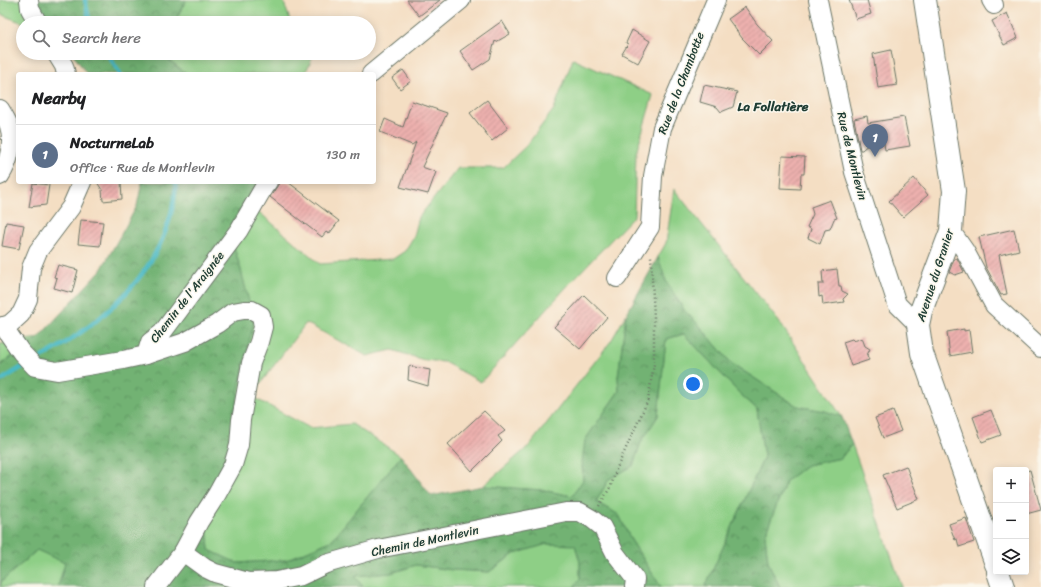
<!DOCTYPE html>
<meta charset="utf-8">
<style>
:root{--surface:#fff;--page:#f2f2f2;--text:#202124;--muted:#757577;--line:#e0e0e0;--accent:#111827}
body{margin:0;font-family:Sriracha,sans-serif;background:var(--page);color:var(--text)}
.controls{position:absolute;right:12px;bottom:12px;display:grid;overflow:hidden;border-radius:4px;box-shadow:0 2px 10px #0003}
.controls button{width:36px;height:36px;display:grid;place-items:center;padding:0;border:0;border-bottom:1px solid var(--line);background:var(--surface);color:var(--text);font:20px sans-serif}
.you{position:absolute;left:693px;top:384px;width:14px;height:14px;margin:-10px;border:3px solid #fff;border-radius:50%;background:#1a73e8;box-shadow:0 0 0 6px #1a73e833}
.badge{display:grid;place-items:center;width:26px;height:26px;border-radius:50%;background:var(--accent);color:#fff;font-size:13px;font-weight:700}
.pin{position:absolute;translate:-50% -33px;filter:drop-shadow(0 1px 2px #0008)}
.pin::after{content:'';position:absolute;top:21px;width:14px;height:12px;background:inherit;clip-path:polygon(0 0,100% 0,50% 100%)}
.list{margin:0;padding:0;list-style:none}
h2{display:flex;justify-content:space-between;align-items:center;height:52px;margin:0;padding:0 16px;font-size:17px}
h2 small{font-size:13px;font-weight:400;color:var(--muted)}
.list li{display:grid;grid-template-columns:26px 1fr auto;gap:12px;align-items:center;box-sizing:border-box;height:60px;padding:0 16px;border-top:1px solid var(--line)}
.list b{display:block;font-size:15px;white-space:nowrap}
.list p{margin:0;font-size:13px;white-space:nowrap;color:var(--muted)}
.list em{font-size:13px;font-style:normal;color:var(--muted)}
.icon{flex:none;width:22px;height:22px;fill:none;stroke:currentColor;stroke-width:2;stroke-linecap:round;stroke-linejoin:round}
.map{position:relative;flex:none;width:1041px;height:587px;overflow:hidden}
.search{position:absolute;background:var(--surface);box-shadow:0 2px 10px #0003;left:16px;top:16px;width:360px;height:44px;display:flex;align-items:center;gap:10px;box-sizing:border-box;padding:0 14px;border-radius:22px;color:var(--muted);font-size:15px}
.panel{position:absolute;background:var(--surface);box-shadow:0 2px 10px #0003;left:16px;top:72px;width:360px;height:112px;border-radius:4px}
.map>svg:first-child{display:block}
.green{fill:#8ecf86;stroke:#56865d}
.forest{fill:url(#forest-crowns);stroke:#487854}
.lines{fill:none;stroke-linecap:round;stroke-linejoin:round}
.stream{stroke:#4bb9c4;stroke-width:4.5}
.building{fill:url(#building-hatch)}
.street-casing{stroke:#6a7566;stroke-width:20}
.secondary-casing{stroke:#6a7566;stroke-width:24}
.path{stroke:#6a7566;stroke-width:2.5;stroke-dasharray:1 3;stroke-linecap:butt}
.street{stroke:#fff;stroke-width:18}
.secondary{stroke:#fff;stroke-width:22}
.labels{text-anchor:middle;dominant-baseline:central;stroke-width:3;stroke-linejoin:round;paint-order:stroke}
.street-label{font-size:12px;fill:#1f3d34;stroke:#fbf7ec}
.neighbourhood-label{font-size:13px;font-weight:bold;fill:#1f3d34;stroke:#fbf7ec}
</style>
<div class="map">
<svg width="1041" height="587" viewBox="0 0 1041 587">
<defs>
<pattern id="forest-crowns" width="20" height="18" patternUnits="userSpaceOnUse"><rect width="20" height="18" fill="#72b273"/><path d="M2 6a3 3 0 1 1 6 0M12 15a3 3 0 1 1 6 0" fill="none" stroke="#5d925f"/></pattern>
<pattern id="building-hatch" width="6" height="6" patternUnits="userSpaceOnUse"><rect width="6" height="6" fill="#edb0ae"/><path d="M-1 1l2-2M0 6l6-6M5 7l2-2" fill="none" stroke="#bf908e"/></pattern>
</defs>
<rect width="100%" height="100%" fill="#fbf7ec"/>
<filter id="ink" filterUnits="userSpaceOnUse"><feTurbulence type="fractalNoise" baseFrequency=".025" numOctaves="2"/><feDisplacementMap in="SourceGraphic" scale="8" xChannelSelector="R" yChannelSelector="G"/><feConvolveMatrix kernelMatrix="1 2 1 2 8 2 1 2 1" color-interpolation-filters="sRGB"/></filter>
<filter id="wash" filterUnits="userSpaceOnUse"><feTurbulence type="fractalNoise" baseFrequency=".012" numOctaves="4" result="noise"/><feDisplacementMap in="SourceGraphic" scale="16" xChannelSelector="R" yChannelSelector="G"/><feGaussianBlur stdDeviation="0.9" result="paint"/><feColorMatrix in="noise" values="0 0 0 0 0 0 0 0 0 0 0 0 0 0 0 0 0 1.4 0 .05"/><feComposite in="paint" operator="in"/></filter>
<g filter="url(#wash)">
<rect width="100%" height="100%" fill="#f4dec3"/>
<!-- green -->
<g class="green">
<path d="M0,0h23l7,23h-7l-23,-9z"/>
<path d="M186,0h97l8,23h-117z"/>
<path d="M160,53h154l-9,21h-118z"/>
<path d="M573,59l80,36 -17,58 -2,63 -63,66 -90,100 -37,-20 -20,-2 -32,-10 -25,6 -61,-33 -55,73 59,32 42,-4 49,32 -70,85 -45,19 -49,3 -28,-13 -4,-49 36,-231 -13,-42 15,-22 10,1 67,57 73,-5 12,-8 9,-15 5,-19 39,-49h45l24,-23 27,-36z"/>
<path d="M674,189l106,134 62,94 -17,-6 -28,-5 -66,-43 -33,-39 -14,-14 -18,-29 -8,-24 8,-14z"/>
<path d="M626,315l-8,62 1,14 -12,17 -25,54 1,19 -11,15 -30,-6 -59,-4 46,-40 82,-105z"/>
<path d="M684,334l55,59 18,16 7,48 -59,130h-44l-30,-47 -12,-25 -23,-13 13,-23 24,-14 8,-23 17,-26 8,-77z"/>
<path d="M38,338l-38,27v-21z"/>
<path d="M852,444l50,143h-122l-12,-25 -3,-27 21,-54 21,-16 34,-7z"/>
<path d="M547,544h28l5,18v17l-6,8h-211l-9,-11 37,-3 25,-8 37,5 36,2 25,-18z"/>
<path d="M37,550l28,13 -7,24h-57v-5z"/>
</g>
<!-- forest -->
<g class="forest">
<path d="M23,0h163l-12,23h-144z"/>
<path d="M72,53h88l27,21h-100z"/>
<path d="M142,182h117l-31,46 13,42 13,51 -15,67 -9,62 -25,51 4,49 28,13 49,-3 45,-19 70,-85 30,40 52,-10 59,4 30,6 11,-16 -1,-18 3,-22 34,-49 -1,-14 8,-62 32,-58 8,24 18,29 14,14 33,39 66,43 28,5 17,6 10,27 -11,14 -34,7 -21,16 -21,54 3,27 12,25h-75l59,-130 -7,-48 -18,-16 -55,-59 -18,5 -8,77 -17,26 -8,24 -24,13 -13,23 23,13 12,25 30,47h-87l6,-8v-17l-5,-17 -28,-1 -33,10 -25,18 -36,-2 -37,-5 -25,8 -36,3 8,11h-305l7,-24 -28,-13 -36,32 -1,5v-222l38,-27 63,-68 36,-64z"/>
</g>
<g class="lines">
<!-- stream -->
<g class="stream">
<path d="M85,0l5,23"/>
<path d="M107,53l13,21"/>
<path d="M42,357c55,-31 108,-74 127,-136 4,-14 7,-25 7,-39"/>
<path d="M0,381l24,-15"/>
</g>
</g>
<g id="blocks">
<!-- building -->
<g class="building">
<path d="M407,0h33l-21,16z"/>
<path d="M849,0h18l4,14 -15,5z"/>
<path d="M745,7l12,17 16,17 -14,14 -17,-17 -14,-19z"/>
<path d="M1007,13l11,25 -14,7 -12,-24z"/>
<path d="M502,21l8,13 -14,8 -1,-1 -5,18 -17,11 -13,-19z"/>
<path d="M632,30l18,11 -12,22 -16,-9 6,-10 -2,-1z"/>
<path d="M891,50l6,35 -19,3 -5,-34z"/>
<path d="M403,70l8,11 -11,8 -8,-11z"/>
<path d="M704,85l33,7 -4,15 -12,5 -4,-5 -17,-5z"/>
<path d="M487,100l21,28 -16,13 -22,-28z"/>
<path d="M412,101l35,12 -25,54 14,5 -8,22 -28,-7 16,-45 -4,3 -32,-13 5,-13 18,8z"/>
<path d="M867,116l1,7 36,-6 6,29 -25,4 -3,-18 -20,18h-2l-6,-31z"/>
<path d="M782,156l23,1 -1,17h-3l-1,15 -20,-1z"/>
<path d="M914,178l14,17 -25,22 -14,-16z"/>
<path d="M97,182h24l1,17 -19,2 -1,-11z"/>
<path d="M280,182h8l51,39 -10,13 -3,-2 -4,5 -52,-40z"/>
<path d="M33,183l16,2 -3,20 -17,2z"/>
<path d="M830,200l7,18 -3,1 -4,10 -5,1 -5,14 -12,-6 3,-9 -4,-2 6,-13 -2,-7z"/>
<path d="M81,220l22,2 -3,24 -22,-2z"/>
<path d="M6,222l18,3 -5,24 -17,-3z"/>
<path d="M1014,229l5,21 -20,5 8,39 -6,1 -15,-28 -7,-30z"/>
<path d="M957,258l7,14 -9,3 -6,-3 5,-13z"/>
<path d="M58,265l20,5 -6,23 -18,-5 3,-10 -3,-1z"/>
<path d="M837,269l2,17h2l1,5 6,3 -5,5 1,3 -21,3 -1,-9 -3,1 -1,-13h5l-1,-13z"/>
<path d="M584,295l23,22 -27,32 -26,-22z"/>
<path d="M964,329v2l5,-1 3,22 -22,4 -3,-24z"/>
<path d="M862,338l3,8 5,3 -3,6 2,5 -18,6 -8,-24 9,-3 2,2z"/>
<path d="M409,366l21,4 -2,16 -20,-6z"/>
<path d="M991,410l10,25 -19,7 -9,-25z"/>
<path d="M484,411l21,20 -7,5 4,5 -30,30 -24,-27z"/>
<path d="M893,411l8,20 -18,7 -8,-20z"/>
<path d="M906,466l13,33 -22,9 -14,-33z"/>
<path d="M1030,470l11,40 -15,4v-43z"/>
<path d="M966,518l8,24 -15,5 -2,-8 -2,1 -6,-16z"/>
</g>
</g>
</g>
<g filter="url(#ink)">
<use href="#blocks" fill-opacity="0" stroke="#6a7566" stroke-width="1"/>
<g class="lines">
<!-- street casing -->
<g class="street-casing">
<g id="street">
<path d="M29,0l1,9 8,14"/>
<path d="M818,0l36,172 43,132 21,21"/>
<path d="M991,0l3,5"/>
<path d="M56,53l8,13 2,8"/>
<path d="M371,74l90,-74"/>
<path d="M0,109c3,5 7,11 9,17 5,16 0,37 -9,50"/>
<path d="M951,231l14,20 29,54 47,43"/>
<path d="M617,278l33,-51 3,-51 9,-48 54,-128"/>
<path d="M3,326l18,26 14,15 22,4 66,-11 23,-5 4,-13 12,-9 77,-103 25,-43 4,-5"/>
<path d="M0,327l10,-3 11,-10 7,-15 3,-31 7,-17 33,-44 11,-25"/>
<path d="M146,355l39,-13 32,-18 16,-12 11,-2h8l9,5 2,12 -4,15 -8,21 -10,57 -2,25 -6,20 -16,29 -18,28 -16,30 -27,35"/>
<path d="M183,552l22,16 10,5 33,9 28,-1 25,-5 25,-12 52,-15 188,-37h14l12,7 10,8 13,26 20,26 -1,8"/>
</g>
</g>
<!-- secondary casing -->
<g class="secondary-casing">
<g id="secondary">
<path d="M925,0l29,191 -3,40 -30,80 -3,14 4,28 74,211"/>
<path d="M998,572l5,15"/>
</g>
</g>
<!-- path -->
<path class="path" d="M599,506l12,-20 5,-16 32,-70 6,-36v-46l-3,-62"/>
<!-- street -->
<use href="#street" class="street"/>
<!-- secondary -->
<use href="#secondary" class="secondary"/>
</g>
</g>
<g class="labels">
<!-- street labels -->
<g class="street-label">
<text transform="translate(681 83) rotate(-69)">Rue de la Chambotte</text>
<text transform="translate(852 156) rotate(76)">Rue de Montlevin</text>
<text transform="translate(935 275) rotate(-72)">Avenue du Granier</text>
<text transform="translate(187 297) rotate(-52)">Chemin de l'Araignée</text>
<text transform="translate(425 541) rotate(-12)">Chemin de Montlevin</text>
</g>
<!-- neighbourhood labels -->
<g class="neighbourhood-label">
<text x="773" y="106">La Follatière</text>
</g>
</g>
</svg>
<div class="controls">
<button>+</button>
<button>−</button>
<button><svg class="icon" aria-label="layers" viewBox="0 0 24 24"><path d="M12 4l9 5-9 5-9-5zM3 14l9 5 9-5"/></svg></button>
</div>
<div class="you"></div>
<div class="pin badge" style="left:875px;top:157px;background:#5c6f8a">1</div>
<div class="search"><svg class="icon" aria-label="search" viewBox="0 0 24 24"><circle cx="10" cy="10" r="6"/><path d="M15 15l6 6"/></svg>Search here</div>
<section class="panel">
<h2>Nearby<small></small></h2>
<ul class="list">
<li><span class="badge" style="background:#5c6f8a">1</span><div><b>NocturneLab</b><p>Office · Rue de Montlevin</p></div><em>130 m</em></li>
</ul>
</section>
</div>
